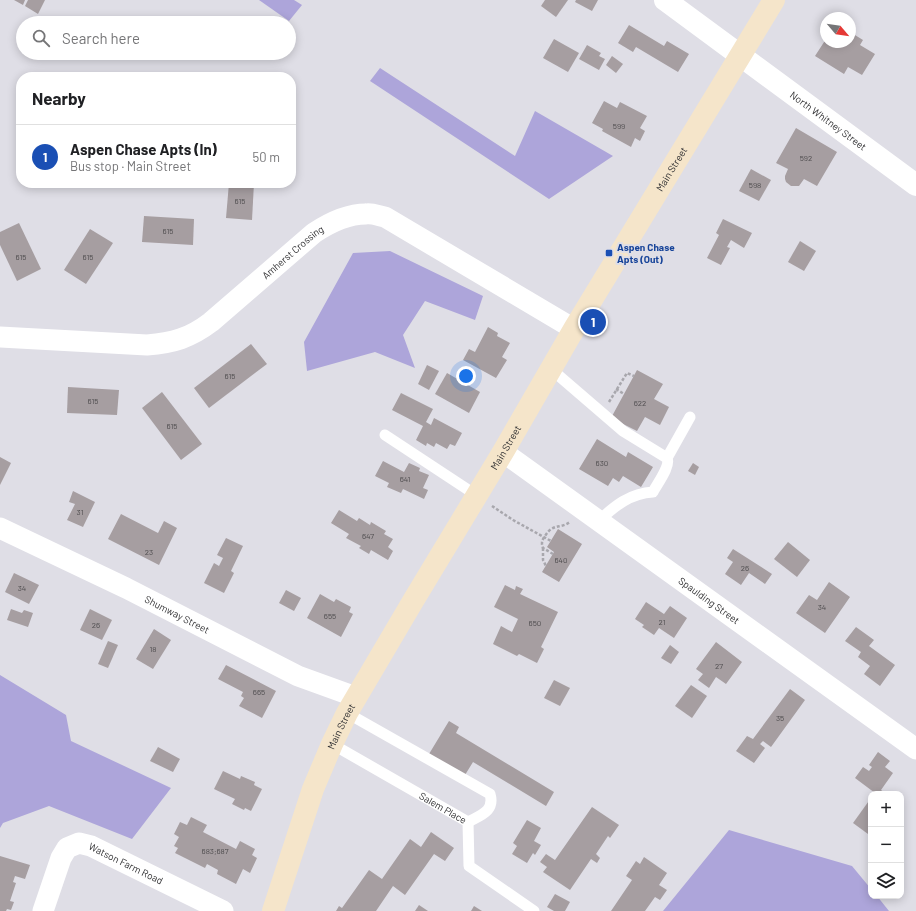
<!DOCTYPE html>
<meta charset="utf-8">
<style>
:root{--surface:#fff;--page:#f2f2f2;--text:#202124;--muted:#757577;--line:#e0e0e0;--accent:#b45309}
body{margin:0;font-family:Barlow,sans-serif;background:var(--page);color:var(--text)}
.controls{position:absolute;right:12px;bottom:12px;display:grid;overflow:hidden;border-radius:8px;box-shadow:0 2px 10px #0003}
.controls button{width:36px;height:36px;display:grid;place-items:center;padding:0;border:0;border-bottom:1px solid var(--line);background:var(--surface);color:var(--text);font:20px sans-serif}
.compass{position:absolute;left:820px;top:12px;width:36px;height:36px;border-radius:50%;background:var(--surface);box-shadow:0 2px 10px #0003;rotate:119deg}
.you{position:absolute;left:466px;top:376px;width:14px;height:14px;margin:-10px;border:3px solid #fff;border-radius:50%;background:#1a73e8;box-shadow:0 0 0 6px #1a73e833}
.badge{display:grid;place-items:center;width:26px;height:26px;border-radius:50%;background:var(--accent);color:#fff;font-size:13px;font-weight:700}
.pin{position:absolute;translate:-50% -50%;border:2px solid #fff;box-shadow:0 1px 4px #0006}
.list{margin:0;padding:0;list-style:none}
h2{display:flex;justify-content:space-between;align-items:center;height:52px;margin:0;padding:0 16px;font-size:17px}
h2 small{font-size:13px;font-weight:400;color:var(--muted)}
.list li{display:grid;grid-template-columns:26px 1fr auto;gap:12px;align-items:center;box-sizing:border-box;height:64px;padding:0 16px;border-top:1px solid var(--line)}
.list b{display:block;font-size:15px;white-space:nowrap}
.list p{margin:0;font-size:13px;white-space:nowrap;color:var(--muted)}
.list em{font-size:13px;font-style:normal;color:var(--muted)}
.icon{flex:none;width:22px;height:22px;fill:none;stroke:currentColor;stroke-width:2;stroke-linecap:round;stroke-linejoin:round}
.map{position:relative;flex:none;width:916px;height:911px;overflow:hidden}
.search{position:absolute;background:var(--surface);box-shadow:0 2px 10px #0003;left:16px;top:16px;width:280px;height:44px;display:flex;align-items:center;gap:10px;box-sizing:border-box;padding:0 14px;border-radius:22px;color:var(--muted);font-size:15px}
.panel{position:absolute;background:var(--surface);box-shadow:0 2px 10px #0003;left:16px;top:72px;width:280px;height:116px;border-radius:16px}
.map>svg:first-child{display:block}
.forest{fill:#ada5da}
.building{fill:#a69ea1}
.lines{fill:none;stroke-linecap:round;stroke-linejoin:round}
.path{stroke:#a8a7ad;stroke-width:2.5;stroke-dasharray:3 2;stroke-linecap:butt}
.service{stroke:#fff;stroke-width:11}
.minor{stroke:#fff;stroke-width:21}
.tertiary{stroke:#fff;stroke-width:22}
.secondary{stroke:#f5e5ca;stroke-width:22}
.transit-dot{fill:#1a4fb4;stroke:#dfdee6;stroke-width:1.5}
.labels{text-anchor:middle;dominant-baseline:central;stroke-width:4;stroke-linejoin:round;paint-order:stroke}
.number-label{font-size:8px;fill:#4e4c4e}
.street-label{font-size:10px;fill:#303032;stroke:#dfdee6}
.transit-label{font-size:10px;font-weight:bold;fill:#164399;stroke:#dfdee6;text-anchor:start}
</style>
<div class="map">
<svg width="916" height="911" viewBox="0 0 916 911">
<rect width="100%" height="100%" fill="#dfdee6"/>
<!-- forest -->
<g class="forest">
<path d="M259,0h35l8,5 -13,16z"/>
<path d="M380,68l135,88 20,-45 78,45 -64,43 -179,-118z"/>
<path d="M390,251l93,45 -8,24 -50,-19 -22,34 12,33 -40,-16 -68,19 -3,-29 49,-89z"/>
<path d="M0,675l66,40 5,26 100,47 -39,51 -83,-33 -46,17 -3,5z"/>
<path d="M729,830l123,36 19,23v7h6l12,15h-226z"/>
</g>
<!-- building -->
<g class="building">
<path d="M14,0h11l-2,5z"/>
<path d="M28,0h17l-7,14 -13,-8z"/>
<path d="M545,0h23l-12,17 -15,-11z"/>
<path d="M576,0h22l-6,11 -17,-9z"/>
<path d="M629,25l35,21 3,-5 22,13 -11,18 -42,-25 -3,5 -15,-9z"/>
<path d="M850,32l13,8 -3,5 15,9 -13,21 -14,-8 -4,7 -29,-18 11,-17v3h24z"/>
<path d="M554,39l25,14 -11,19 -25,-14z"/>
<path d="M587,45l14,8 -2,3 6,3 -6,11 -20,-11z"/>
<path d="M612,56l11,8 -7,9 -10,-8z"/>
<path d="M604,101l13,7 3,-6 27,14 -7,12 5,3 -5,10 -5,-3 -4,9 -29,-16 1,-2 -11,-6z"/>
<path d="M796,128l41,24 -20,34 -13,-7 -5,7h-8l-5,-4 -1,-3v-3l3,-7 -12,-6z"/>
<path d="M751,169l20,11 -12,21 -20,-10z"/>
<path d="M229,183h25l-2,37 -26,-2z"/>
<path d="M144,216l50,3 -1,26 -51,-3z"/>
<path d="M723,219l29,14 -8,15 -13,-8 -4,7 3,1 -9,17 -14,-7 12,-23 -3,-2z"/>
<path d="M19,223l22,46 -24,12 -17,-36v-13z"/>
<path d="M90,229l23,14 -27,41 -22,-14z"/>
<path d="M800,241l16,10 -12,20 -16,-9z"/>
<path d="M488,327l10,6 -1,3 13,7 -8,14 5,3 -11,18 -33,-18 6,-11 6,3z"/>
<path d="M251,344l16,20 -58,44 -15,-20z"/>
<path d="M427,365l12,6 -10,19 -11,-6z"/>
<path d="M637,370l26,14 -9,15 15,8 -9,18 -15,-8 -8,14 -26,-13z"/>
<path d="M447,373l33,19 -11,21 -34,-19z"/>
<path d="M68,387l51,3 -2,25 -50,-2z"/>
<path d="M162,392l40,52 -21,16 -39,-52z"/>
<path d="M401,393l32,16 -7,13 5,3 3,-7 28,15 -7,13 -5,-2 -3,5 -11,-6 -2,4 -7,-4 -1,3 -10,-6 7,-14 -31,-16z"/>
<path d="M597,439l29,18 2,-5 25,15 -12,20 -18,-11 -4,6 -6,-4 -5,8 -29,-17z"/>
<path d="M0,457l11,6 -11,22z"/>
<path d="M383,461l21,11 5,-9 11,5 -1,3 10,4 -6,13 5,2 -4,9 -21,-10 -2,4 -14,-6 2,-4 -14,-7z"/>
<path d="M693,463l6,4 -4,8 -7,-4z"/>
<path d="M73,491l22,11 -12,25 -16,-7 8,-16 -6,-2z"/>
<path d="M339,510l18,11 2,-3 11,7 1,-3 15,9 -2,3 9,5 -5,8 5,4 -5,9 -17,-10 -2,4 -10,-6 2,-2 -15,-8 3,-4 -18,-11z"/>
<path d="M121,514l37,19 6,-12 13,7 -18,37 -51,-26z"/>
<path d="M558,529l24,15 -23,38 -17,-10 12,-20 -7,-5z"/>
<path d="M226,538l17,8 -12,25 3,2 -10,20 -20,-10 10,-20 5,3 4,-8 -6,-3z"/>
<path d="M788,542l22,18 -13,17 -23,-18z"/>
<path d="M733,549l39,25 -7,10 -16,-11 -8,12 -16,-11 8,-12 -6,-4z"/>
<path d="M14,573l25,12 -10,19 -24,-12z"/>
<path d="M829,582l21,15 -25,36 -29,-20 13,-18 8,5z"/>
<path d="M505,585l10,5 1,-4 7,3 -3,5 38,18 -17,35 3,2 -7,14 -18,-9 -2,2 -24,-12 8,-18 11,6 6,-13 -24,-12z"/>
<path d="M286,590l15,8 -7,13 -15,-8z"/>
<path d="M320,594l14,8 2,-3 15,8 -2,5 4,2 -12,23 -34,-19z"/>
<path d="M646,602l18,12 6,-8 17,12 -13,20 -15,-10 -5,7 -12,-8 2,-2 -9,-6z"/>
<path d="M11,609l11,4 2,-3 9,3 -5,14 -21,-7z"/>
<path d="M90,609l22,11 -10,20 -22,-10z"/>
<path d="M856,627l18,13 -5,6 26,19 -15,21 -16,-12 6,-8 -12,-9 3,-5 -16,-11z"/>
<path d="M154,629l17,11 -18,29 -17,-10z"/>
<path d="M108,641l10,4 -10,23 -10,-4z"/>
<path d="M716,642l26,20 -16,22 -10,-7 -7,11 -11,-8 5,-6 -7,-5z"/>
<path d="M670,645l9,7 -8,12 -10,-6z"/>
<path d="M226,665l50,26 -14,27 -23,-12 5,-8 -3,-2 2,-4 -25,-13z"/>
<path d="M554,680l16,8 -10,18 -16,-8z"/>
<path d="M691,685l16,11 -15,22 -17,-12z"/>
<path d="M790,689l15,11 -34,47 -8,-6 -3,3 5,4 -11,15 -18,-12 11,-15 6,3z"/>
<path d="M449,721l10,6 -3,6 98,59 -8,14 -73,-44 -8,13 -36,-21z"/>
<path d="M158,747l22,12 -7,13 -23,-11z"/>
<path d="M878,752l12,9 -5,6 8,6 -12,17 5,4h-12l1,-1 -20,-15 8,-11 6,4 3,-4 -3,-2z"/>
<path d="M223,771l17,8 1,-3 14,6 -1,3 8,4 -11,22 -6,-3 -1,2 -12,-6 3,-5 -21,-10z"/>
<path d="M871,798v32l-3,4 -15,-11z"/>
<path d="M592,807l27,18 -9,13 -2,-2 -12,18 4,4 -3,5 -6,-4 -21,31 -27,-18 4,-5 -7,-5 6,-8 9,6z"/>
<path d="M191,817l16,8 -4,7 33,17 4,-8 15,8 -3,6 5,3 -7,15 -7,-4 -7,15 -19,-10 1,-4 -11,-6 -2,4 -30,-15 3,-5 -4,-2 5,-9 -5,-3 6,-12 7,3z"/>
<path d="M527,820l14,8 -7,13 7,4 -6,10 -2,-2 -6,10 -15,-9 5,-8 -4,-3z"/>
<path d="M431,832l23,16 -9,13 -11,-7 -29,41 -12,-9 -17,25h-40l3,-5 3,2 27,-38 13,9 28,-40 11,8z"/>
<path d="M0,856l30,9 -5,14 -10,-3 -2,6 3,1 -6,18 4,1 -3,8 -4,-1 -1,2h-6z"/>
<path d="M644,857l23,16 -8,12 8,5 -7,10 -5,-3 -10,14h-34l21,-31 -6,-4 10,-15 4,3z"/>
<path d="M555,894l15,8 -5,9h-11l-7,-4z"/>
<path d="M419,905l9,6h-13z"/>
<path d="M474,906l8,5h-11z"/>
</g>
<g class="lines">
<!-- path -->
<g class="path">
<path d="M616,389l8,5"/>
<path d="M609,402l18,-29 7,3"/>
<path d="M492,506l21,14 38,21"/>
<path d="M543,548v12l3,6"/>
<path d="M553,554l-10,-6c-2,-5 -1,-8 2,-12 8,-13 15,-7 25,-14"/>
</g>
<!-- service -->
<g class="service">
<path d="M551,369l72,62 44,27c4,8 -10,26 -14,34 -22,1 -39,14 -54,29"/>
<path d="M385,435l91,60"/>
<path d="M667,458l23,-41"/>
<path d="M347,713l143,81c5,17 -9,21 -22,28"/>
<path id="s1" d="M332,744l136,78 1,44 65,45"/>
</g>
<!-- minor -->
<g class="minor">
<path id="s2" d="M0,337l147,8c26,-2 43,-7 64,-23l103,-89c15,-10 33,-19 52,-19 6,-1 13,2 19,3l189,112"/>
<path id="s3" d="M503,452l413,297"/>
<path id="s4" d="M0,528l126,60 172,88 58,21"/>
<path id="s5" d="M43,911l18,-53 6,-10 12,-5 12,3 132,65"/>
</g>
<!-- tertiary -->
<path class="tertiary" id="s6" d="M665,0l251,185"/>
<!-- secondary -->
<path class="secondary" id="s7" d="M273,911l40,-122 19,-45 15,-31 66,-112 90,-149 71,-123 200,-329"/>
</g>
<!-- markers -->
<rect class="transit-dot" x="605" y="249" width="8" height="8" rx="2"/>
<g class="labels">
<!-- number labels -->
<g class="number-label">
<text x="619" y="126">599</text>
<text x="806" y="158">592</text>
<text x="755" y="185">598</text>
<text x="240" y="201">615</text>
<text x="168" y="231">615</text>
<text x="21" y="257">615</text>
<text x="88" y="257">615</text>
<text x="230" y="376">615</text>
<text x="93" y="401">615</text>
<text x="640" y="403">622</text>
<text x="172" y="426">615</text>
<text x="602" y="463">630</text>
<text x="405" y="479">641</text>
<text x="80" y="512">31</text>
<text x="368" y="536">647</text>
<text x="149" y="552">23</text>
<text x="561" y="560">640</text>
<text x="745" y="568">26</text>
<text x="22" y="588">34</text>
<text x="822" y="607">34</text>
<text x="330" y="616">655</text>
<text x="662" y="622">21</text>
<text x="535" y="623">650</text>
<text x="96" y="625">26</text>
<text x="153" y="649">18</text>
<text x="719" y="666">27</text>
<text x="259" y="692">665</text>
<text x="780" y="718">35</text>
<text x="215" y="851">683;687</text>
</g>
<!-- street labels -->
<g class="street-label">
<text stroke="none"><textPath href="#s6" startOffset="203">North Whitney Street</textPath></text>
<text stroke="none"><textPath href="#s7" startOffset="845">Main Street</textPath></text>
<text stroke="none"><textPath href="#s2" startOffset="324">Amherst Crossing</textPath></text>
<text stroke="none"><textPath href="#s7" startOffset="521">Main Street</textPath></text>
<text stroke="none"><textPath href="#s3" startOffset="254">Spaulding Street</textPath></text>
<text stroke="none"><textPath href="#s4" startOffset="197">Shumway Street</textPath></text>
<text stroke="none"><textPath href="#s7" startOffset="197">Main Street</textPath></text>
<text stroke="none"><textPath href="#s1" startOffset="128">Salem Place</textPath></text>
<text stroke="none"><textPath href="#s5" startOffset="132">Watson Farm Road</textPath></text>
</g>
<!-- transit labels -->
<g class="transit-label">
<text x="617" y="247">Aspen Chase<tspan x="617" dy="12">Apts (Out)</tspan></text>
</g>
</g>
</svg>
<div class="controls">
<button>+</button>
<button>−</button>
<button><svg class="icon" aria-label="layers" viewBox="0 0 24 24"><path d="M12 4l9 5-9 5-9-5zM3 14l9 5 9-5"/></svg></button>
</div>
<svg class="compass" viewBox="-18 -18 36 36"><path d="M0-13l5 13h-10z" fill="#e53935"/><path d="M0 13l5-13h-10z" fill="#757577"/></svg>
<div class="you"></div>
<div class="pin badge" style="left:593px;top:322px;background:#1a4fb4">1</div>
<div class="search"><svg class="icon" aria-label="search" viewBox="0 0 24 24"><circle cx="10" cy="10" r="6"/><path d="M15 15l6 6"/></svg>Search here</div>
<section class="panel">
<h2>Nearby<small></small></h2>
<ul class="list">
<li><span class="badge" style="background:#1a4fb4">1</span><div><b>Aspen Chase Apts (In)</b><p>Bus stop · Main Street</p></div><em>50 m</em></li>
</ul>
</section>
</div>
